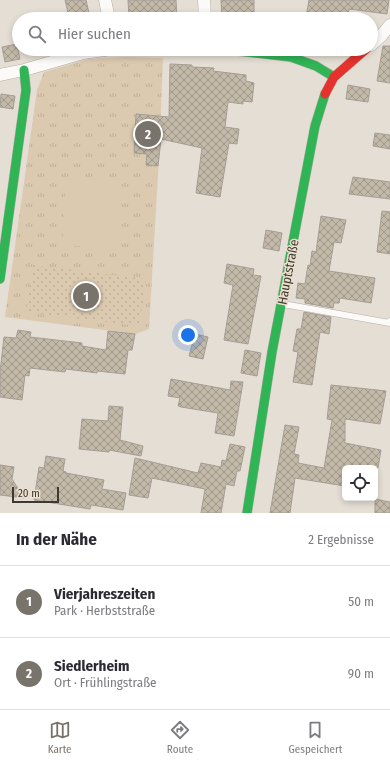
<!DOCTYPE html>
<html lang="de">
<meta charset="utf-8">
<style>
:root{--surface:#fff;--page:#f7f7f7;--text:#2b2b33;--muted:#7c7c81;--line:#e1e1e2;--accent:#78736b}
body{margin:0;font-family:"Fira Sans Condensed",sans-serif;background:var(--page);color:var(--text)}
.controls{position:absolute;right:12px;bottom:12px;display:grid;overflow:hidden;border-radius:6px;box-shadow:0 2px 6px #0003}
.controls button{width:36px;height:36px;display:grid;place-items:center;padding:0;border:0;border-bottom:1px solid var(--line);background:var(--surface);color:var(--text);font:20px sans-serif}
.scale{position:absolute;left:12px;bottom:10px;width:47px;box-sizing:border-box;padding-left:4px;border:2px solid #3e3932;border-top:0;font-size:11px;line-height:14px;white-space:nowrap;color:#3e3932;-webkit-text-stroke:3px #ebdfce;paint-order:stroke}
.you{position:absolute;left:188px;top:335px;width:14px;height:14px;margin:-10px;border:3px solid #fff;border-radius:50%;background:#1a73e8;box-shadow:0 0 0 6px #1a73e833}
.badge{display:grid;place-items:center;width:26px;height:26px;border-radius:50%;background:var(--accent);color:#fff;font-size:13px;font-weight:700}
.pin{position:absolute;translate:-50% -50%;border:2px solid #fff;box-shadow:0 1px 4px #0006}
.list{margin:0;padding:0;list-style:none}
h2{display:flex;justify-content:space-between;align-items:center;height:52px;margin:0;padding:0 16px;font-size:17px}
h2 small{font-size:13px;font-weight:400;color:var(--muted)}
.list li{display:grid;grid-template-columns:26px 1fr auto;gap:12px;align-items:center;box-sizing:border-box;height:72px;padding:0 16px;border-top:1px solid var(--line)}
.list b{display:block;font-size:15px;white-space:nowrap}
.list p{margin:0;font-size:13px;white-space:nowrap;color:var(--muted)}
.list em{font-size:13px;font-style:normal;color:var(--muted)}
.icon{flex:none;width:22px;height:22px;fill:none;stroke:currentColor;stroke-width:2;stroke-linecap:round;stroke-linejoin:round}
.map{position:relative;flex:none;width:390px;height:513px;overflow:hidden}
.search{position:absolute;background:var(--surface);box-shadow:0 2px 6px #0003;left:12px;right:12px;top:12px;height:44px;display:flex;align-items:center;gap:10px;box-sizing:border-box;padding:0 14px;border-radius:22px;color:var(--muted);font-size:15px}
.sheet{height:196px;background:var(--surface)}
nav{display:flex;justify-content:space-around;align-items:center;box-sizing:border-box;height:56px;border-top:1px solid var(--line);background:var(--surface);font-size:11px;color:var(--muted)}
nav a{display:grid;justify-items:center;gap:2px}
nav .on{color:var(--accent)}
.map>svg:first-child{display:block}
.grass{fill:url(#grass-tufts)}
.park{fill:url(#park-dots)}
.pitch{fill:#dccab0}
.building{fill:url(#building-cross-hatch);stroke:#a49e97}
.lines{fill:none;stroke-linecap:round;stroke-linejoin:round}
.lane-casing{stroke:#b4afa7;stroke-width:7}
.street-casing{stroke:#b4afa7;stroke-width:13}
.fast-casing{stroke:#b4afa7;stroke-width:10}
.jam-casing{stroke:#b4afa7;stroke-width:10}
.lane{stroke:#fbfaf9;stroke-width:6}
.street{stroke:#fbfaf9;stroke-width:12}
.fast{stroke:#30b455;stroke-width:9}
.jam{stroke:#e5322d;stroke-width:9}
.labels{text-anchor:middle;dominant-baseline:central;stroke-width:3;stroke-linejoin:round;paint-order:stroke}
.street-label{font-size:13px;fill:#3e3932;stroke:#ebdfce}
</style>
<div class="map">
<svg width="390" height="513" viewBox="0 0 390 513">
<defs>
<pattern id="grass-tufts" width="24" height="20" patternUnits="userSpaceOnUse"><rect width="24" height="20" fill="#dccab0"/><path d="M3 7l-1-3M5 7V3M7 7l1-3M15 17l-1-3M17 17v-4M19 17l1-3" fill="none" stroke="#beae98"/></pattern>
<pattern id="park-dots" width="8" height="8" patternUnits="userSpaceOnUse"><rect width="8" height="8" fill="#dccab0"/><path d="M2 2h.1M6 6h.1" fill="none" stroke="#beae98" stroke-width="1.8" stroke-linecap="round"/></pattern>
<pattern id="building-cross-hatch" width="8" height="8" patternUnits="userSpaceOnUse"><rect width="8" height="8" fill="#c3b9a8"/><path d="M0 0l8 8M0 8l8-8" fill="none" stroke="#a09789"/></pattern>
</defs>
<rect width="100%" height="100%" fill="#e5ded4"/>
<!-- grass -->
<path class="grass" d="M127,57l36,1 -4,100 -10,171 -14,5 -130,-17 32,-227 7,-18 44,-13z"/>
<!-- park -->
<path class="park" d="M33,265l113,14 -6,47 -115,-14z"/>
<!-- pitch -->
<path class="pitch" d="M66,179l54,3 -4,66 -54,-3z"/>
<!-- building -->
<g class="building">
<path d="M65,0h21l3,13 -20,4z"/>
<path d="M128,0h48l1,19h-48z"/>
<path d="M221,0h33v19h-32z"/>
<path d="M309,0h80l-2,14 -38,-5 -1,10h-25l-17,-2z"/>
<path d="M17,44l3,15 -15,3 -3,-15z"/>
<path d="M383,46h7v37l-13,-2z"/>
<path d="M170,64l22,1v2l22,1 -1,3 33,4v6l8,2 -2,19 -9,-1v3l-15,-2 -3,25 14,2 -2,15 -8,-1 -9,54 -24,-4 6,-45 -41,-9 -3,27 -12,-1 1,-11 -13,-1 2,-39 33,3z"/>
<path d="M348,85l22,4 -2,13 -22,-3z"/>
<path d="M1,94l14,2 -2,13 -13,-2z"/>
<path d="M375,133l15,2v14l-17,-3z"/>
<path d="M353,177l37,5v17l-41,-5z"/>
<path d="M382,211l8,1v42l-13,-2z"/>
<path d="M321,216l25,4 -5,23 -7,-1 -5,29 46,7 -4,25 -31,-5 -1,5h-5l-1,5 -28,-5v-4l-9,-1 2,-15 7,1 3,-19 2,1 2,-15 4,1z"/>
<path d="M266,230l16,3 -3,18 -16,-3z"/>
<path d="M227,264l27,5 -1,6 8,1 -13,68 -24,-4 9,-55 -9,-2z"/>
<path d="M304,312l27,5 -2,17 -9,-2 -8,53 -19,-3 5,-30 -5,-1 4,-22h4z"/>
<path d="M18,330l13,2 -1,5 52,6v3l24,4 2,-19 27,3 -3,16h-4l-3,24 -28,-3v2l-31,-4 -1,3 -35,-4 -1,8 -4,-1 -3,25 -22,-3v-25l4,-35 12,1z"/>
<path d="M195,334l13,3 -5,22 -14,-3z"/>
<path d="M245,350l16,3 -4,23 -16,-3z"/>
<path d="M171,379l59,11 1,-9 12,1 -9,54 -19,-3 3,-20 -37,-6 -3,-1 2,-8 -12,-2z"/>
<path d="M331,385l55,6 -6,33 -35,-5v24l36,7 -3,18h-33v18l-50,-8 -5,35h-20l15,-88 14,2 -5,27 5,1 -1,8 26,5 8,-48 -5,-1z"/>
<path d="M109,406l14,1 -3,33 23,6 -2,10 -32,-6v2l-30,-3 3,-30 26,2z"/>
<path d="M230,444l15,3 -5,24h-3l-3,15 -8,-2 -5,29h-20l4,-24 -53,-11 -4,20 -19,-3 6,-37 63,15 3,-10 20,4 1,-7 4,1z"/>
<path d="M46,456l19,3 -2,12 3,1v1l38,7 -2,9 24,4 -3,17 -32,-5 -1,4 -56,-9 5,-33 5,1z"/>
<path d="M0,465l14,2 -2,12 12,19 -24,-3z"/>
<path d="M375,499l15,3v11h-15z"/>
</g>
<g class="lines">
<!-- lane casing -->
<g class="lane-casing">
<path id="lane" d="M283,304l107,19v-2"/>
</g>
<!-- street casing -->
<g class="street-casing">
<g id="street">
<path d="M105,0l4,19"/>
<path d="M204,0l1,19"/>
<path d="M371,45l10,-9 9,-11"/>
<path d="M0,75l24,-5 59,-17 28,-4"/>
</g>
</g>
<!-- fast casing -->
<g class="fast-casing">
<g id="fast">
<path d="M220,49l71,8 25,9 18,11"/>
<path d="M0,279l26,-189 -2,-20"/>
<path d="M247,513l25,-161 43,-226 10,-32"/>
</g>
</g>
<!-- jam casing -->
<g class="jam-casing">
<path id="jam" d="M325,94l9,-17 32,-28"/>
</g>
<!-- lane -->
<use href="#lane" class="lane"/>
<!-- street -->
<use href="#street" class="street"/>
<!-- fast -->
<use href="#fast" class="fast"/>
<!-- jam -->
<use href="#jam" class="jam"/>
</g>
<g class="labels">
<!-- street labels -->
<g class="street-label">
<text transform="translate(288 272) rotate(-79)">Hauptstraße</text>
</g>
</g>
</svg>
<div class="controls">
<button><svg class="icon" aria-label="locate" viewBox="0 0 24 24"><circle cx="12" cy="12" r="6"/><path d="M12 2v4M12 18v4M2 12h4M18 12h4"/></svg></button>
</div>
<div class="scale">20 m</div>
<div class="you"></div>
<div class="pin badge" style="left:86px;top:296px">1</div>
<div class="pin badge" style="left:148px;top:134px">2</div>
<div class="search"><svg class="icon" aria-label="search" viewBox="0 0 24 24"><circle cx="10" cy="10" r="6"/><path d="M15 15l6 6"/></svg>Hier suchen</div>
</div>
<section class="sheet">
<h2>In der Nähe<small>2 Ergebnisse</small></h2>
<ul class="list">
<li><span class="badge">1</span><div><b>Vierjahreszeiten</b><p>Park · Herbststraße</p></div><em>50 m</em></li>
<li><span class="badge">2</span><div><b>Siedlerheim</b><p>Ort · Frühlingstraße</p></div><em>90 m</em></li>
</ul>
</section>
<nav>
<a class="on"><svg class="icon" aria-label="map" viewBox="0 0 24 24"><path d="M3 6l6-2 6 2 6-2v14l-6 2-6-2-6 2zM9 4v14M15 6v14"/></svg>Karte</a>
<a><svg class="icon" aria-label="directions" viewBox="0 0 24 24"><path d="M12 3l9 9-9 9-9-9zM9 14v-3h6M13 9l2 2-2 2"/></svg>Route</a>
<a><svg class="icon" aria-label="saved" viewBox="0 0 24 24"><path d="M7 4h10v16l-5-4-5 4z"/></svg>Gespeichert</a>
</nav>
